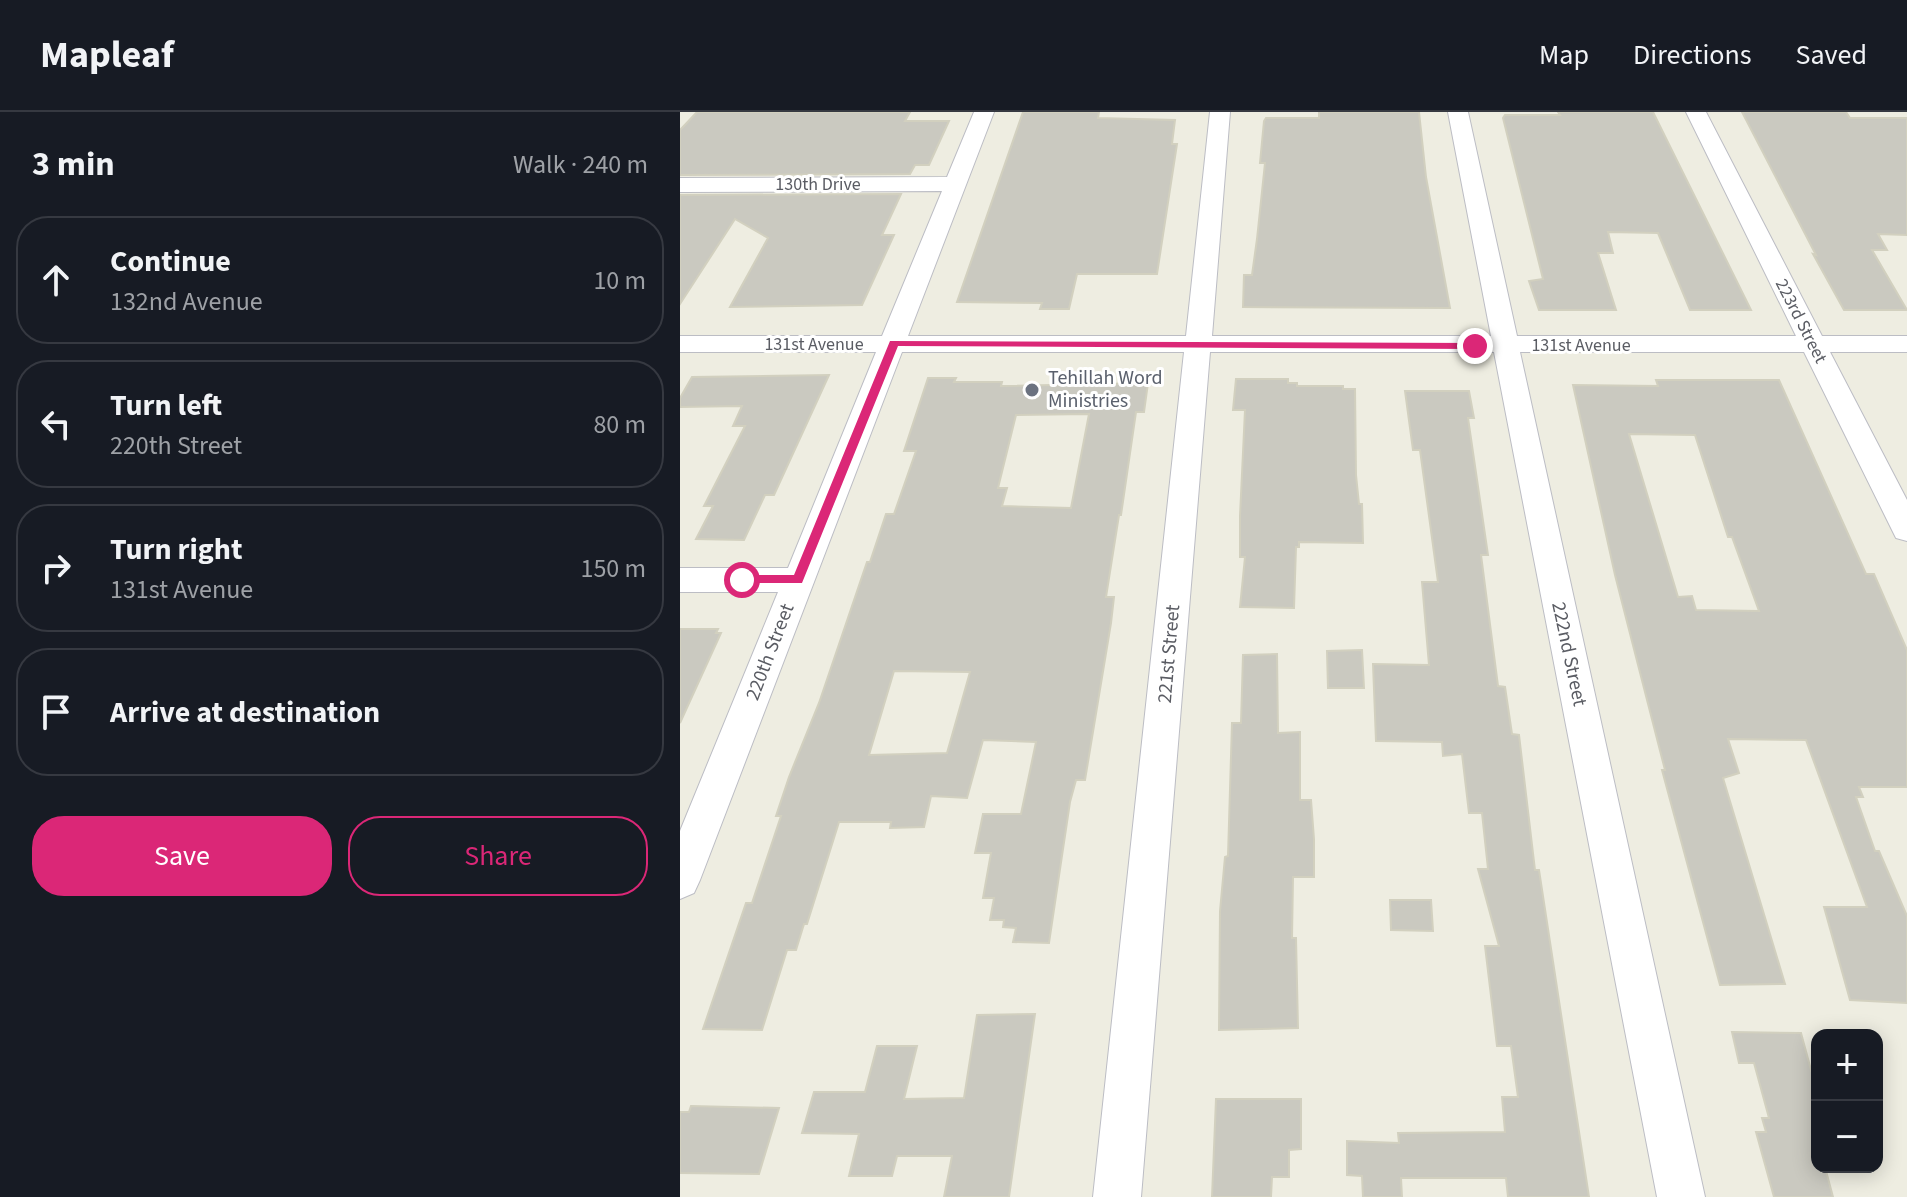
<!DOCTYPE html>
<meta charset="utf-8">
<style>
:root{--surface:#171b24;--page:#242831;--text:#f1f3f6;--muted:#9ea1a6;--line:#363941;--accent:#db2777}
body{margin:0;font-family:"Source Sans 3",sans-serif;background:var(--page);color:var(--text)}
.controls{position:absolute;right:24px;bottom:24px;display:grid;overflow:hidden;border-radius:16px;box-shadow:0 4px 20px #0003}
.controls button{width:72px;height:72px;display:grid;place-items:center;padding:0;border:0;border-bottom:2px solid var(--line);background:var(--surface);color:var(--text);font:40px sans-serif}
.stop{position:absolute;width:24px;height:24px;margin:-18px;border:6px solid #db2777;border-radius:50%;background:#fff}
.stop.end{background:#db2777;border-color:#fff;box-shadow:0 2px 8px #0008}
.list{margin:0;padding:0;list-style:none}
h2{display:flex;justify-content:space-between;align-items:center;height:104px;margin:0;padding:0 32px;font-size:34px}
h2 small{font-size:26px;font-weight:400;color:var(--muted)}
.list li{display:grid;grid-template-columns:52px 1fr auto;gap:24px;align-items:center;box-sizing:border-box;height:128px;margin:0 16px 16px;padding:0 16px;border:2px solid var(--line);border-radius:32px}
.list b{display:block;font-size:30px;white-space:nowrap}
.list p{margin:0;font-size:26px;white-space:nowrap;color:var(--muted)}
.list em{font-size:26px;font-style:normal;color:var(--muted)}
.actions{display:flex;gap:16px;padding:24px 32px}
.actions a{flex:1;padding:18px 0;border:2px solid var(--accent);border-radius:32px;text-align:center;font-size:28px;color:var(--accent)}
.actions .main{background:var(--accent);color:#fff}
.icon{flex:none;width:44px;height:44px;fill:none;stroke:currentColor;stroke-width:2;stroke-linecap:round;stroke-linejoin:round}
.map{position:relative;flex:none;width:1227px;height:1085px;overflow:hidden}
header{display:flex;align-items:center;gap:48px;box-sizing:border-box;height:112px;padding:0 40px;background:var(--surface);border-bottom:2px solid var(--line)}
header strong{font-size:38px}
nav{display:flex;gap:44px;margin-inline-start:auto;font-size:28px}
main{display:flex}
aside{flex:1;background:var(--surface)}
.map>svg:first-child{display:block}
.building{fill:#cac9c0;stroke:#d2d0bf;stroke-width:2;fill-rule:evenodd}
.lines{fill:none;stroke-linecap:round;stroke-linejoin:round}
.street-casing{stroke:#bcbdc4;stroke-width:2}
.street{fill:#fff;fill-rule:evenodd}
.route{fill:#db2777}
.worship-dot{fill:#6b7280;stroke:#fff;stroke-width:3}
.labels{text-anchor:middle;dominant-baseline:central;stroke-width:6;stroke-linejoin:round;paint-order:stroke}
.far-street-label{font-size:18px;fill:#5a5c63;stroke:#fff}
.worship-label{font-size:20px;fill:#5b616d;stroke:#fff;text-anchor:start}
.street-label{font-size:20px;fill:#5a5c63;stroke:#fff}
</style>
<header>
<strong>Mapleaf</strong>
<nav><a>Map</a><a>Directions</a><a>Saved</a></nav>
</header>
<main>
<aside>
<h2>3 min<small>Walk · 240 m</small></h2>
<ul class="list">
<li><svg class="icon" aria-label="ahead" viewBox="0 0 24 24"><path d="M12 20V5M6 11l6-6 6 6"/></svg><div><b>Continue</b><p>132nd Avenue</p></div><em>10 m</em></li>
<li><svg class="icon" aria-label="left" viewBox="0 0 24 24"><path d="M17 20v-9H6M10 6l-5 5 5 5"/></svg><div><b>Turn left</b><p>220th Street</p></div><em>80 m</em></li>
<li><svg class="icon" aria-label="right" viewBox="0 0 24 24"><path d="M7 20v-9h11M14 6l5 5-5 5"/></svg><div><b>Turn right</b><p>131st Avenue</p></div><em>150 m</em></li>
<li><svg class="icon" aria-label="arrive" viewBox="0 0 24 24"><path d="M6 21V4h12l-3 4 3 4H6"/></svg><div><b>Arrive at destination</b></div></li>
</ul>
<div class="actions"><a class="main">Save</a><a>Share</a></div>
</aside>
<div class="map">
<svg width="1227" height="1085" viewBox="0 0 1227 1085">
<rect width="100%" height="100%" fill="#eeede1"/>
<!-- building -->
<g class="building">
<path d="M17,0h213l-5,9h44l-20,44h-14l-5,9 -230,1v-45z"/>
<path d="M343,0h76l-1,6 77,2 -3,24h5l-20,130h-80l-8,35h-29l2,-6 -85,-1z"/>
<path d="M639,0h100l7,65 24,131 -207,-1 1,-32h8l5,-36 8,-76h-5l4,-42 2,-3h53z"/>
<path d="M878,0h95l98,198h-61l-32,-77 -50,-1 5,21h-15l18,57h-77l-10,-29 14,-2 -40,-161 2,-3h55z"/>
<path d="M1062,0h104l4,6h57v117l-29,-1 9,16h-15l35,60h-63l-31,-56 3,1z"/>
<path d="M221,82l-19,41h12l-32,70 -132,2 38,-69 -33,-19 -55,85v-109z"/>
<path d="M149,263l-55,120h-9l-21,45 -48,-1 17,-33h-9l41,-80h-12l9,-20 -62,1v-9l12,-21z"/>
<path d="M248,266h28l-2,4h48l-1,4 147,-3 -4,29h-8l-15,103h-2l-13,82h8l-3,26 -26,157h-9l-6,22 -21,141 -36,-1 3,-14 -13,-1 1,-7h-14l4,-22h-11l8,-45h-16l8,-39h38l15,-72 -53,-2 -16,58 -36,-2 -7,31 -34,1 1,-6h-52l-32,102h-3l-8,26h-9l-25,80 -59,-1 43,-126h6l29,-87h-5l13,-39 30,-74 48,-141h3l16,-48h8l22,-63h-12zM409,302l-18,94 -69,-2 5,-18h-9l18,-73zM214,559l76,1 -23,81 -78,2z"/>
<path d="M556,267h52v4h9v3h46v3h12l1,86 3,29h3l1,39 -64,-1v5h-3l-2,61 -54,-1 5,-50h-5v-41l5,-106h-12z"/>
<path d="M976,268h123l87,194h8l33,76v137h-48l4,10h-7l19,54h4l28,65v87l-57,-3 -26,-93h43l-61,-167 -78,-1 11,34 -16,5 62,206 -65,1 -58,-215h3l-50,-195 -42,-190 85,1zM949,322l66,1 33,102h4l27,74 -63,-1 -4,-14 -14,1z"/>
<path d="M725,279h64l5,27h-6l20,137h-7l17,131 7,1 7,47 7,1 16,135h4l50,327h-81l-2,-19h-105l1,19h-39l-1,-21 -15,-1v-34l52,2 -1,-10 107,-1 -3,-35h16l-7,-51h-14l-12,-100h14l-21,-77h10l-6,-56h-13l-7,-59 -19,2 -1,-14 -66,-1 -3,-77 56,1 -7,-83h16l-18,-132h-7z"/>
<path d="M0,517h38l-2,4h5l-41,90z"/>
<path d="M682,538l2,38h-36l-1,-37z"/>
<path d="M597,542l1,79 22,-1v68h11l3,39v38h-21l-1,61h4l2,90 -79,2 1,-119 5,-54 3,-1 4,-133h9l2,-68z"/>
<path d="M710,788h41l2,31 -42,-1z"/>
<path d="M355,902l-26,183h-65l8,-41h-55l-5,20h-43l10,-42 -57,-1 12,-41h51l12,-46h40l-13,53 60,-1 13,-83z"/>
<path d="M1052,920l69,1 16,59v75h8l8,30h-59l-18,-65h10l-4,-14h7l-15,-55h-15z"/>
<path d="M536,987h85v50l-12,1v27h-17l-1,20h-59z"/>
<path d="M11,994l88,2 -20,66 -79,-1v-61h9z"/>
</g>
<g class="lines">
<!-- street casing -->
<g class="street-casing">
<path id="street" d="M294,0h20l-86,224h278l24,-224h20l-18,224h279l-43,-224h20l49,224h279l-110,-224h20l116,224h85v16h-77l77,148v41l-11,-3 -4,-8 -88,-178h-284l185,845h-48l-163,-845h-284l-69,845h-48l91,-845h-282l-202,528 -6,13 -14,6v-68l98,-239h-98v-24h108l88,-216h-196v-16h202l60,-145 -262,1v-14l267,-1z"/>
</g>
<!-- street -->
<use href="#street" class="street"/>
</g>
<!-- route -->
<path class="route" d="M210,229l585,2 5,3 -5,3 -577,-3 -96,237h-65l-2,-3 7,-5h52z"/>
<!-- markers -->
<circle class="worship-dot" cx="352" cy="278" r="8"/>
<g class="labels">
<!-- far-street labels -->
<g class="far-street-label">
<text x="138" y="72">130th Drive</text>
<text transform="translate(1121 209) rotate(63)">223rd Street</text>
<text x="134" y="232">131st Avenue</text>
<text x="901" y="233">131st Avenue</text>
</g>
<!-- worship labels -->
<g class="worship-label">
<text x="368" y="266">Tehillah Word<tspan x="368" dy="23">Ministries</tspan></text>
</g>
<!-- street labels -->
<g class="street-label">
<text transform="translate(90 540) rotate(-69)">220th Street</text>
<text transform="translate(489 542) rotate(-85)">221st Street</text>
<text transform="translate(889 542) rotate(78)">222nd Street</text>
</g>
</g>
</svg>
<div class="controls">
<button>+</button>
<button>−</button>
</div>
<div class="stop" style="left:62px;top:468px"></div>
<div class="stop end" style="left:795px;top:234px"></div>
</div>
</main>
